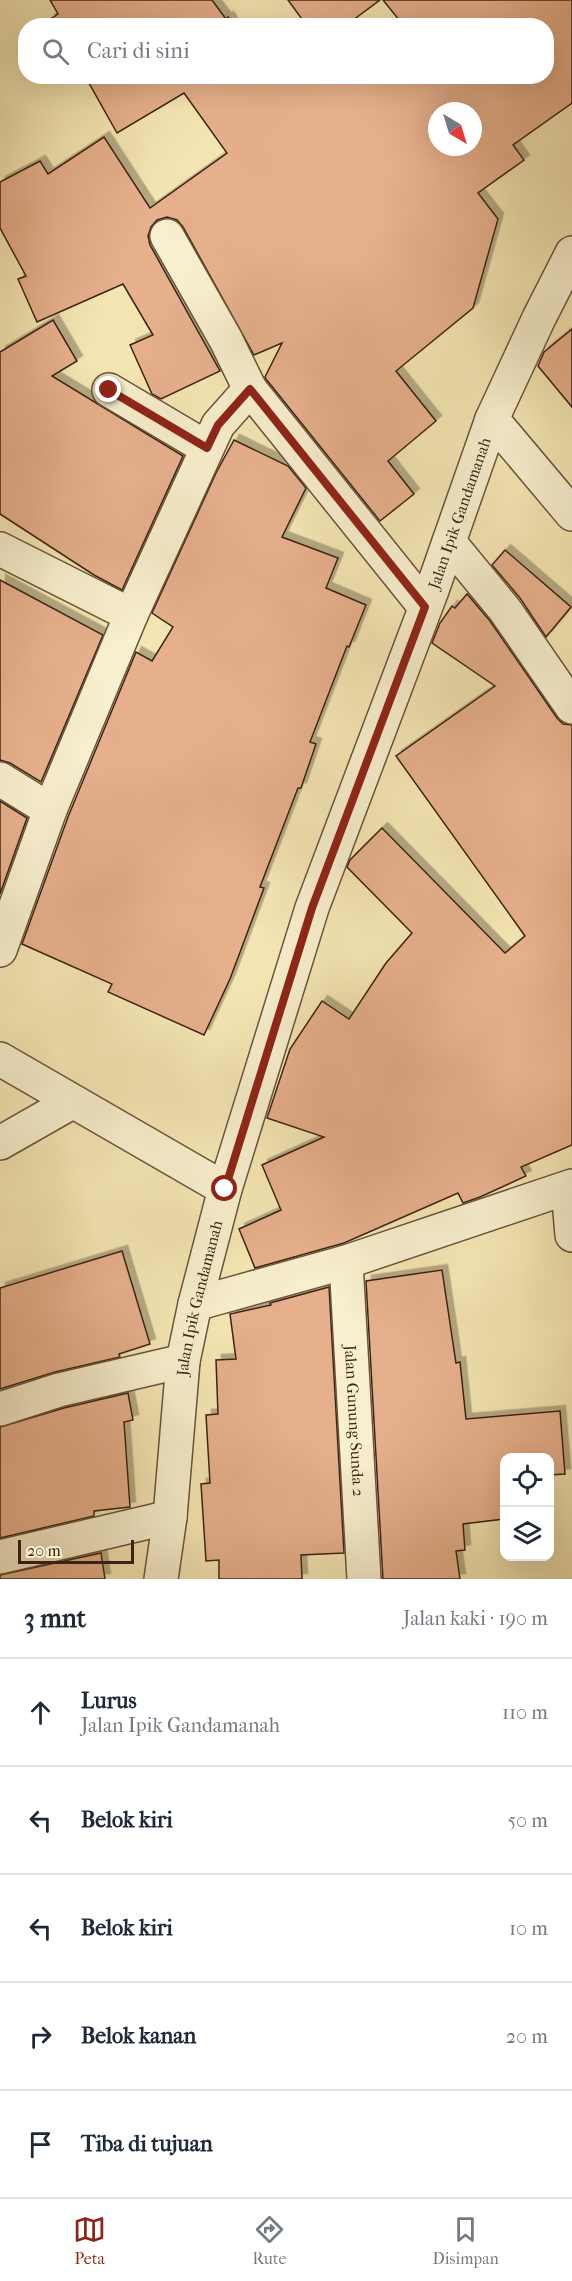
<!DOCTYPE html>
<html lang="id">
<meta charset="utf-8">
<style>
:root{--surface:#fff;--page:#f6f6f7;--text:#1f2937;--muted:#747a83;--line:#e0e1e3;--accent:#8f2418}
body{margin:0;font-family:"IM FELL French Canon",serif;background:var(--page);color:var(--text)}
.controls{position:absolute;right:18px;bottom:18px;display:grid;overflow:hidden;border-radius:12px;box-shadow:0 6px 24px #0002}
.controls button{width:54px;height:54px;display:grid;place-items:center;padding:0;border:0;border-bottom:2px solid var(--line);background:var(--surface);color:var(--text);font:30px sans-serif}
.compass{position:absolute;left:428px;top:102px;width:54px;height:54px;border-radius:50%;background:var(--surface);box-shadow:0 6px 24px #0002;rotate:142deg}
.scale{position:absolute;left:18px;bottom:15px;width:116px;box-sizing:border-box;padding-left:6px;border:3px solid #3b2315;border-top:0;font-size:16px;line-height:21px;white-space:nowrap;color:#3b2315;-webkit-text-stroke:4px #f8efce;paint-order:stroke}
.stop{position:absolute;width:18px;height:18px;margin:-14px;border:4px solid #8f2418;border-radius:50%;background:#fff}
.stop.end{background:#8f2418;border-color:#fff;box-shadow:0 2px 6px #0008}
.list{margin:0;padding:0;list-style:none}
h2{display:flex;justify-content:space-between;align-items:center;height:78px;margin:0;padding:0 24px;font-size:26px}
h2 small{font-size:20px;font-weight:400;color:var(--muted)}
.list li{display:grid;grid-template-columns:39px 1fr auto;gap:18px;align-items:center;box-sizing:border-box;height:108px;padding:0 24px;border-top:2px solid var(--line)}
.list b{display:block;font-size:22px;white-space:nowrap}
.list p{margin:0;font-size:20px;white-space:nowrap;color:var(--muted)}
.list em{font-size:20px;font-style:normal;color:var(--muted)}
.icon{flex:none;width:33px;height:33px;fill:none;stroke:currentColor;stroke-width:2;stroke-linecap:round;stroke-linejoin:round}
.map{position:relative;flex:none;width:572px;height:1579px;overflow:hidden}
.search{position:absolute;background:var(--surface);box-shadow:0 6px 24px #0002;left:18px;right:18px;top:18px;height:66px;display:flex;align-items:center;gap:15px;box-sizing:border-box;padding:0 21px;border-radius:24px;color:var(--muted);font-size:22px}
.sheet{height:618px;background:var(--surface)}
nav{display:flex;justify-content:space-around;align-items:center;box-sizing:border-box;height:84px;border-top:2px solid var(--line);background:var(--surface);font-size:16px;color:var(--muted)}
nav a{display:grid;justify-items:center;gap:3px}
nav .on{color:var(--accent)}
.map>svg:first-child{display:block}
.building{fill:#e6b08c;stroke:#3b2315;stroke-width:1.5;fill-rule:evenodd;filter:url(#shadow)}
.lines{fill:none;stroke-linecap:round;stroke-linejoin:round}
.minor-casing{stroke:#69543c;stroke-width:36}
.minor{stroke:#f8efce;stroke-width:33}
.route{stroke:#8f2418;stroke-width:8}
.labels{text-anchor:middle;dominant-baseline:central;stroke-width:6;stroke-linejoin:round;paint-order:stroke}
.street-label{font-size:16px;fill:#3b2315;stroke:#f8efce}
</style>
<div class="map">
<svg width="572" height="1579" viewBox="0 0 572 1579">
<defs>
<filter id="shadow"><feDropShadow dx="5.5" dy="-5.5" stdDeviation="0" flood-color="#0004"/></filter>
</defs>
<rect width="100%" height="100%" fill="#f4e6b3"/>
<filter id="stains"><feTurbulence type="fractalNoise" baseFrequency=".00333" numOctaves="4"/><feColorMatrix values="0 0 0 0 .2 0 0 0 0 .09 0 0 0 0 .02 0 0 0 .5 -.17"/></filter>
<radialGradient id="worn" r=".72"><stop offset=".6" stop-color="#630" stop-opacity="0"/><stop offset="1" stop-color="#630" stop-opacity=".3"/></radialGradient>
<!-- building -->
<g class="building">
<path d="M50,0h162l14,19 2,-2 6,9h-182l-3,-6 9,-6z"/>
<path d="M288,0h92l-35,26h-38z"/>
<path d="M383,0h189v103l-59,42 11,15 -46,33 20,26 -25,89 -77,63 40,50 -48,40 26,33 -34,27 -114,-142 -1,-2 17,-34 -28,12 -71,-128 -6,-7 -10,-3 -10,3 -6,7 -3,9 2,9 70,126 -59,28 -9,-5 -22,-49 23,-10 -30,-51 -86,38 -19,-43 8,-3 -26,-48v-46l40,-21 8,13 56,-37 46,71 77,-55 -43,-60 -67,40 -32,-57h461v-50h-142zM437,111h36v36h-36z"/>
<path d="M53,320l24,41 -25,15 131,80 -61,134 -28,-15 -94,-61v-162z"/>
<path d="M572,329v78l-34,-41 6,-14z"/>
<path d="M234,440l54,26 18,22 -24,49 56,21 -12,30 40,17 -17,42 -2,-1 -37,96 6,2 -15,44h-3l-38,99 4,1 -34,91 -26,56 -96,-43 4,-8 -90,-40 46,-127 68,-165 16,9 21,-34 -21,-14 64,-140z"/>
<path d="M505,550l66,57 -25,30 -26,-39 -28,-33z"/>
<path d="M0,580l103,55 -62,147 -31,-19 -10,-3z"/>
<path d="M467,594l23,27 67,97 6,6 9,1v420l-51,22 5,9 -46,21 -17,6 -5,-10 -114,50 -89,25 -16,-39 42,-19 -19,-45 62,-28 -57,-19 23,-69 32,-48 27,18 37,-56 26,-30 -65,-66 3,-7 32,-32 123,125 20,-17 -129,-180 99,-70 -63,-43 8,-20 12,-17 3,2z"/>
<path d="M0,801l27,17 -27,76z"/>
<path d="M122,1251l28,93 -31,10 1,3 -65,15 -55,17v-101z"/>
<path d="M442,1270l14,93 4,-1 6,57 94,-8 5,63 -16,1v-17h-45v61l-41,5 2,26 -9,1 4,28h-77l-17,-298z"/>
<path d="M329,1287l15,266 -43,2 1,24h-83v-19l-13,1 -5,-77 9,-1 -4,-68 12,-1 -2,-54 20,-1 -6,-45 41,-9 -1,-2z"/>
<path d="M128,1393l5,27 -9,2 6,85 -36,4v5l-94,22v-111l64,-19z"/>
<path d="M101,1553l4,26h-105v-4z"/>
</g>
<g class="lines">
<!-- minor casing -->
<g class="minor-casing">
<g id="minor">
<path d="M167,236l59,104 24,49"/>
<path d="M109,390l98,58"/>
<path d="M492,419l80,95"/>
<path d="M449,542l56,68 67,97"/>
<path d="M0,549l131,66"/>
<path d="M0,779l50,31"/>
<path d="M0,950l50,-140 81,-195 87,-190 32,-36 175,218"/>
<path d="M0,1059l225,130"/>
<path d="M0,1143l72,-41"/>
<path d="M568,1188l4,47"/>
<path id="s1" d="M346,1262l18,317"/>
<path d="M195,1304l151,-42 226,-76"/>
<path d="M0,1409l59,-19 124,-29"/>
<path d="M0,1557l170,-40"/>
<path id="s2" d="M161,1579l9,-62 13,-156 12,-57 30,-115 87,-281 119,-315 61,-174 47,-101 33,-65"/>
</g>
</g>
<!-- minor -->
<use href="#minor" class="minor"/>
</g>
<g class="lines">
<!-- route -->
<path class="route" d="M109,390l98,58 11,-23 32,-36 175,218 -113,301 -87,281"/>
</g>
<g class="labels">
<!-- street labels -->
<g class="street-label">
<text stroke="none"><textPath href="#s2" startOffset="1112">Jalan Ipik Gandamanah</textPath></text>
<text stroke="none"><textPath href="#s2" startOffset="284">Jalan Ipik Gandamanah</textPath></text>
<text stroke="none"><textPath href="#s1" startOffset="159">Jalan Gunung Sunda 2</textPath></text>
</g>
</g>
<rect width="100%" height="100%" filter="url(#stains)"/>
<rect width="100%" height="100%" fill="url(#worn)"/>
</svg>
<div class="controls">
<button><svg class="icon" aria-label="locate" viewBox="0 0 24 24"><circle cx="12" cy="12" r="6"/><path d="M12 2v4M12 18v4M2 12h4M18 12h4"/></svg></button>
<button><svg class="icon" aria-label="layers" viewBox="0 0 24 24"><path d="M12 4l9 5-9 5-9-5zM3 14l9 5 9-5"/></svg></button>
</div>
<svg class="compass" viewBox="-18 -18 36 36"><path d="M0-13l5 13h-10z" fill="#e53935"/><path d="M0 13l5-13h-10z" fill="#747a83"/></svg>
<div class="scale">20 m</div>
<div class="stop" style="left:225px;top:1189px"></div>
<div class="stop end" style="left:109px;top:390px"></div>
<div class="search"><svg class="icon" aria-label="search" viewBox="0 0 24 24"><circle cx="10" cy="10" r="6"/><path d="M15 15l6 6"/></svg>Cari di sini</div>
</div>
<section class="sheet">
<h2>3 mnt<small>Jalan kaki · 190 m</small></h2>
<ul class="list">
<li><svg class="icon" aria-label="ahead" viewBox="0 0 24 24"><path d="M12 20V5M6 11l6-6 6 6"/></svg><div><b>Lurus</b><p>Jalan Ipik Gandamanah</p></div><em>110 m</em></li>
<li><svg class="icon" aria-label="left" viewBox="0 0 24 24"><path d="M17 20v-9H6M10 6l-5 5 5 5"/></svg><div><b>Belok kiri</b></div><em>50 m</em></li>
<li><svg class="icon" aria-label="left" viewBox="0 0 24 24"><path d="M17 20v-9H6M10 6l-5 5 5 5"/></svg><div><b>Belok kiri</b></div><em>10 m</em></li>
<li><svg class="icon" aria-label="right" viewBox="0 0 24 24"><path d="M7 20v-9h11M14 6l5 5-5 5"/></svg><div><b>Belok kanan</b></div><em>20 m</em></li>
<li><svg class="icon" aria-label="arrive" viewBox="0 0 24 24"><path d="M6 21V4h12l-3 4 3 4H6"/></svg><div><b>Tiba di tujuan</b></div></li>
</ul>
</section>
<nav>
<a class="on"><svg class="icon" aria-label="map" viewBox="0 0 24 24"><path d="M3 6l6-2 6 2 6-2v14l-6 2-6-2-6 2zM9 4v14M15 6v14"/></svg>Peta</a>
<a><svg class="icon" aria-label="directions" viewBox="0 0 24 24"><path d="M12 3l9 9-9 9-9-9zM9 14v-3h6M13 9l2 2-2 2"/></svg>Rute</a>
<a><svg class="icon" aria-label="saved" viewBox="0 0 24 24"><path d="M7 4h10v16l-5-4-5 4z"/></svg>Disimpan</a>
</nav>
